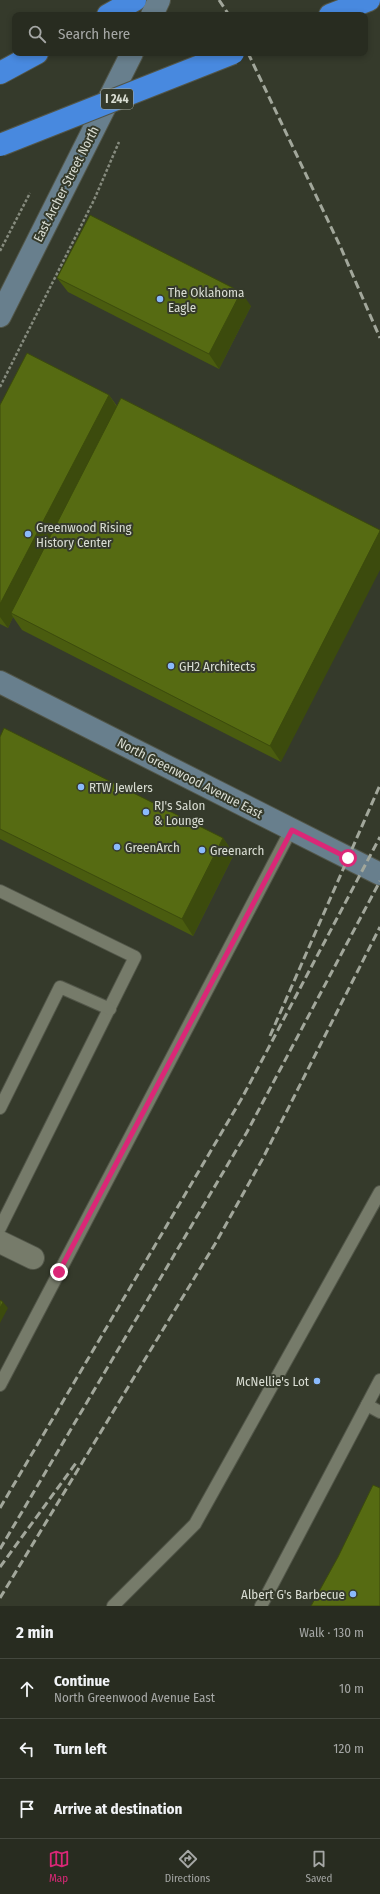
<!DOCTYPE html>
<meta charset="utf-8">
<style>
:root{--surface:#282c20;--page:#303429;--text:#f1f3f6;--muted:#a5a7a5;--line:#44483e;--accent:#db2777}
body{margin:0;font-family:"Fira Sans Condensed",sans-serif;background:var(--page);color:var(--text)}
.stop{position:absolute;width:12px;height:12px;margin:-9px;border:3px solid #db2777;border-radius:50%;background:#fff}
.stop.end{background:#db2777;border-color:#fff;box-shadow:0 1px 4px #0008}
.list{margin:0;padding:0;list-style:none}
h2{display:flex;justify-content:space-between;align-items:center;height:52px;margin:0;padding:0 16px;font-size:17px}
h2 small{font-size:13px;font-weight:400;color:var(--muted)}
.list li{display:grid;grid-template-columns:26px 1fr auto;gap:12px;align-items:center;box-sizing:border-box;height:60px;padding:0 16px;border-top:1px solid var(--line)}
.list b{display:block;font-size:15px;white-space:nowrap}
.list p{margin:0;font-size:13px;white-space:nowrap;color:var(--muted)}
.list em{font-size:13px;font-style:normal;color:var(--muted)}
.icon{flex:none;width:22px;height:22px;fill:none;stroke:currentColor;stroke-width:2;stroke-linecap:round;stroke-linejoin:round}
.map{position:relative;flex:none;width:380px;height:1606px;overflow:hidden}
.search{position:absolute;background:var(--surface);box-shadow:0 2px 6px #0003;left:12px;right:12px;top:12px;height:44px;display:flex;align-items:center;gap:10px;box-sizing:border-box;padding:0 14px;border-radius:8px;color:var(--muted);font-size:15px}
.sheet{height:232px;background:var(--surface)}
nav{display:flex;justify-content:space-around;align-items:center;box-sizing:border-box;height:56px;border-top:1px solid var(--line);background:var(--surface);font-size:11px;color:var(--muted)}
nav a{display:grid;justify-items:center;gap:2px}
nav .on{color:var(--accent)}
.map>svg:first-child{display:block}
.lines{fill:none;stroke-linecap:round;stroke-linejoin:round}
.lane-casing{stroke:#525649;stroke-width:14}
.street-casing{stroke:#525649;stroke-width:24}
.secondary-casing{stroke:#525649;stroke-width:24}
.highway-casing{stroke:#525649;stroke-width:24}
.path{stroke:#868b7e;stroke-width:2.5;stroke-dasharray:3 2;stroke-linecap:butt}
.lane{stroke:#767b6a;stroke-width:12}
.street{stroke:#767b6a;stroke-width:22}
.secondary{stroke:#687f8d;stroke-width:22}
.highway{stroke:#4889df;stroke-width:22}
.rail{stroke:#a2a79b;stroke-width:3;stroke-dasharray:8 4;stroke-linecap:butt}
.highway-bridge-casing{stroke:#525649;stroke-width:24;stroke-linecap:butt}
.highway-bridge{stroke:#4889df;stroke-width:22}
.wall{fill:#4a5c0f}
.shaded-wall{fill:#3c4b0d}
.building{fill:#566b12;stroke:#3c4b0d}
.route{stroke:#db2777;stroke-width:5}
.poi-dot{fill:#8abafc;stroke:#353a2b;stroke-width:1.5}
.labels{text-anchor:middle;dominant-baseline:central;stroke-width:4;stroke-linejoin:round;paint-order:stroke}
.shield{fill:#353a2b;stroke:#a8aca1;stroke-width:1}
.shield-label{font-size:12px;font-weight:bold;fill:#d9ddd3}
.street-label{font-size:13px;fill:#d9ddd3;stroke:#353a2b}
.poi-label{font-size:13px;fill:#d9ddd3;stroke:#353a2b;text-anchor:start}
</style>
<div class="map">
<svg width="380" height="1606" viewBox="0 0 380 1606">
<rect width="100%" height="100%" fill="#353a2b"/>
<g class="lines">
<!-- lane casing -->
<g class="lane-casing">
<g id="lane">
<path d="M0,891l135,66 -135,271"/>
<path d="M0,1108l60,-121 50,22"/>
<path d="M0,1385l291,-555"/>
<path d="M367,1405l13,7"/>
<path d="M113,1606l82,-82 185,-332"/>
<path d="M261,1606l119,-226"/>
</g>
</g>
<!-- street casing -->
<g class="street-casing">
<path id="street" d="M0,1242l33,16"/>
</g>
<!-- secondary casing -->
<g class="secondary-casing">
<g id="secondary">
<path d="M152,15l7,-15"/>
<path d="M0,316l132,-263"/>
<path d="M0,682l380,192"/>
</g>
</g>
<!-- highway casing -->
<g class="highway-casing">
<g id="highway">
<path d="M108,15l27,-15"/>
<path d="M330,15l39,-15"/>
<path d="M0,73l37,-20"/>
</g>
</g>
<!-- path -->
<g class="path">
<path d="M0,251l30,-58"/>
<path d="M0,387l94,-187 25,-58"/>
</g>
<!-- lane -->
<use href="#lane" class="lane"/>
<!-- street -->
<use href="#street" class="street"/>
<!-- secondary -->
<use href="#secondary" class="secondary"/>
<!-- highway -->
<use href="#highway" class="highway"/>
<!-- rail -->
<g class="rail">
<path d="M219,0l10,15"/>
<path d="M248,53l93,195 39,90"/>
<path d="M270,1036l110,-251"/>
<path d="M0,1508l242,-410 138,-261"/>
<path d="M0,1549l247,-417 133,-251"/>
<path d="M0,1567l76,-104"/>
<path d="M0,1598l215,-354 47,-84 118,-233"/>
</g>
<!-- highway-bridge casing -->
<g class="highway-bridge-casing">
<path id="highway-bridge" d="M0,145l233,-92"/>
</g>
<!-- highway-bridge -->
<use href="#highway-bridge" class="highway-bridge"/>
</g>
<!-- wall -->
<g class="wall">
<path d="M57,278l194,28 -32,63 -151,-77z"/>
<path d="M109,395l8,11 164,356 -259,-132 -9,-13 -5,11 -8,-4v-219z"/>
<path d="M0,737l223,101 11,16 -41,82 -193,-97z"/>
</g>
<!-- shaded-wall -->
<g class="shaded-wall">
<path d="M241,292l10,14 -32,63 -10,-15z"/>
<path d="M109,395l11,17 -109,201 2,4 -5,11 -8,-11v-13z"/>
<path d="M380,531v39l-99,192 -11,-16z"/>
<path d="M223,838l11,16 -41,82 -11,-17z"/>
<path d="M3,1302l5,6 -8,15v-15z"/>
</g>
<!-- building -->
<g class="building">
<path d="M90,215l151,77 -32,62 -152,-76z"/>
<path d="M27,353l82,42 -109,209v-199z"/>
<path d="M121,398l259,132v1l-110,215 -259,-133z"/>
<path d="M4,728l219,110 -41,81 -182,-90v-92z"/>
<path d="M0,1300l3,2 -3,6z"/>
<path d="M373,1485l7,3v118h-69l27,-49z"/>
</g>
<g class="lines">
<!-- route -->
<path class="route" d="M59,1272l233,-442 56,28"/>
</g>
<!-- markers -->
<g class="poi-dot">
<circle cx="160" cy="299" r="4"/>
<circle cx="28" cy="534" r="4"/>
<circle cx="171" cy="666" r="4"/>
<circle cx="81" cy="787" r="4"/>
<circle cx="146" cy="812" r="4"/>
<circle cx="117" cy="847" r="4"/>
<circle cx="202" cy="850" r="4"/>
<circle cx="317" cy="1381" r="4"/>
<circle cx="353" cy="1594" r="4"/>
</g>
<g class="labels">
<!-- shield labels -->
<rect class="shield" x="101" y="89" width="32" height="20" rx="3"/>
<g class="shield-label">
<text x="117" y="99">I 244</text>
</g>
<!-- street labels -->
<g class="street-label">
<text transform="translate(66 184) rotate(-63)">East Archer Street North</text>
<text transform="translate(190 778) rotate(27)">North Greenwood Avenue East</text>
</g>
<!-- poi labels -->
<g class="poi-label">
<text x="168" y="292">The Oklahoma<tspan x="168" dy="15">Eagle</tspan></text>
<text x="36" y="527">Greenwood Rising<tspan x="36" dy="15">History Center</tspan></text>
<text x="179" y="666">GH2 Architects</text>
<text x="89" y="787">RTW Jewlers</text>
<text x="154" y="805">RJ's Salon<tspan x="154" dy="15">&amp; Lounge</tspan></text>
<text x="125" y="847">GreenArch</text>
<text x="210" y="850">Greenarch</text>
<text x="309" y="1381" text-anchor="end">McNellie's Lot</text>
<text x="345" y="1594" text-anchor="end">Albert G's Barbecue</text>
</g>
</g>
</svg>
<div class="stop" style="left:348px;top:858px"></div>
<div class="stop end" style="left:59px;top:1272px"></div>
<div class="search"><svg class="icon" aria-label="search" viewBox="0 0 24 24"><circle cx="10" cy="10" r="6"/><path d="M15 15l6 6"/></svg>Search here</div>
</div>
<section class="sheet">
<h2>2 min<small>Walk · 130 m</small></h2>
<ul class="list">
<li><svg class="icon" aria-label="ahead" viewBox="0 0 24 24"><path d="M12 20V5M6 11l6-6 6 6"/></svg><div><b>Continue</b><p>North Greenwood Avenue East</p></div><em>10 m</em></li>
<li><svg class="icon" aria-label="left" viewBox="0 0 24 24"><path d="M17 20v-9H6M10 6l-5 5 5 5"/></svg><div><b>Turn left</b></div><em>120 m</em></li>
<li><svg class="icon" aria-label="arrive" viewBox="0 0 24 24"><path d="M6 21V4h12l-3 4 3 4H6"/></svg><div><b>Arrive at destination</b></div></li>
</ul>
</section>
<nav>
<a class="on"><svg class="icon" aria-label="map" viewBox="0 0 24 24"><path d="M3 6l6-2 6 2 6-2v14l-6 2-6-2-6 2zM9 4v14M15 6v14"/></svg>Map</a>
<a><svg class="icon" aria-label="directions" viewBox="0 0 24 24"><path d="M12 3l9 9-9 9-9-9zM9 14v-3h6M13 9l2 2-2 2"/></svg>Directions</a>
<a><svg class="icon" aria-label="saved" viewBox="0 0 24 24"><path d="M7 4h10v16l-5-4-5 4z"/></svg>Saved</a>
</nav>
